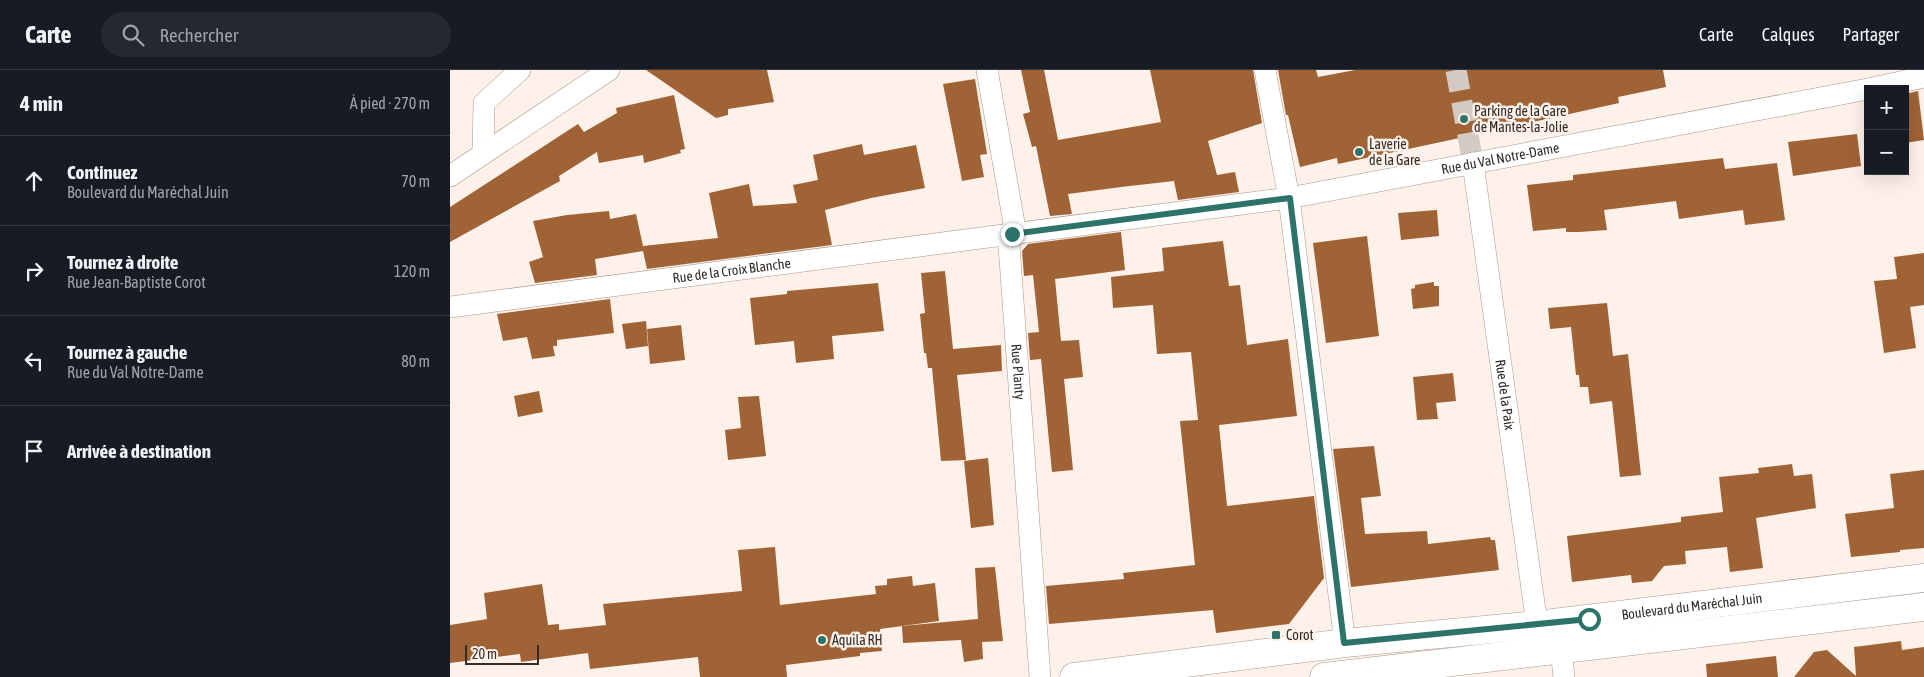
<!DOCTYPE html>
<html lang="fr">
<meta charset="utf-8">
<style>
:root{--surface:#171b24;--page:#242831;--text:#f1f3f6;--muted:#9ea1a6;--line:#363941}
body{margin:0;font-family:"Asap Condensed",sans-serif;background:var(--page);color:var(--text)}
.controls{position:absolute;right:15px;top:15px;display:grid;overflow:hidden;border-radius:0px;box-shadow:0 5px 20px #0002}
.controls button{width:45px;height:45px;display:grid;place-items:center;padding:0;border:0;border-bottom:1px solid var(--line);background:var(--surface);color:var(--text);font:25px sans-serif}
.scale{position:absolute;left:15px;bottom:12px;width:74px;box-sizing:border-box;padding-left:5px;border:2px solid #322d29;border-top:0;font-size:14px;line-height:18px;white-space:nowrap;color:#322d29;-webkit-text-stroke:4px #fef1e9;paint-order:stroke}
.stop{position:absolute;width:15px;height:15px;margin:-11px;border:4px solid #2d7369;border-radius:50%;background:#fff}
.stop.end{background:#2d7369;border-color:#fff;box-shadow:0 1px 5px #0008}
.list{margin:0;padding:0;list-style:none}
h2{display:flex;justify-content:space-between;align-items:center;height:65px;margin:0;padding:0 20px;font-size:21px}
h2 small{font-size:16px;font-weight:400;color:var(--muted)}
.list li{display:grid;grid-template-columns:32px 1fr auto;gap:15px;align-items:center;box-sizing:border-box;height:90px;padding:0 20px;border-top:1px solid var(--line)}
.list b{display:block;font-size:19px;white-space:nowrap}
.list p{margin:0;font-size:16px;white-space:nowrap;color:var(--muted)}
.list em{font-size:16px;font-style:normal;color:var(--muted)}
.icon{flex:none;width:28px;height:28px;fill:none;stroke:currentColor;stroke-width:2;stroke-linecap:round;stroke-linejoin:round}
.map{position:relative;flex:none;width:1474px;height:607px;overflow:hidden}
header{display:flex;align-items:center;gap:30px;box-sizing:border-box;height:70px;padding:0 25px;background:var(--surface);border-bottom:1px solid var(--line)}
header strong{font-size:24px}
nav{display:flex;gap:28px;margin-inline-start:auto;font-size:18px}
.search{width:350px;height:45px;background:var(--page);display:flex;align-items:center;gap:12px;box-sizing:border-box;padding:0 18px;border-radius:28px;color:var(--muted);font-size:19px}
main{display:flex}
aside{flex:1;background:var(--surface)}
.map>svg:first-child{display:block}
.building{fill:#a06335}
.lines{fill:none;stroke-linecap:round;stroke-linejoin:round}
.street-tunnel{stroke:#d5cac3;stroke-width:21;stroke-dasharray:21 11;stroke-linecap:butt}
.street-casing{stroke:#a6988e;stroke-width:22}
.secondary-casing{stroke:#a6988e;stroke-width:29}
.street{stroke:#fff;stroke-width:21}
.secondary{stroke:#fff;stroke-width:28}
.route{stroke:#2d7369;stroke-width:6}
.poi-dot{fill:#2d7369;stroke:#fef1e9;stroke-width:2}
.labels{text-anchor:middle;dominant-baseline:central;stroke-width:5;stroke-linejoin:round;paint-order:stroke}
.poi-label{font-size:14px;fill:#322d29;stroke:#fef1e9;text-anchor:start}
.street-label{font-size:14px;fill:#322d29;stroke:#fef1e9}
</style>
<header>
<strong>Carte</strong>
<div class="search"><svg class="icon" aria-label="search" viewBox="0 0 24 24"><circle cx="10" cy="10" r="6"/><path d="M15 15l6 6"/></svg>Rechercher</div>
<nav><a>Carte</a><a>Calques</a><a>Partager</a></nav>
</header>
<main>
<aside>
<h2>4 min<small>À pied · 270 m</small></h2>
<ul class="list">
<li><svg class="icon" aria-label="ahead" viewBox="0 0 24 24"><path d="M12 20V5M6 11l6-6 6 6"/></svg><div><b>Continuez</b><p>Boulevard du Maréchal Juin</p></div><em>70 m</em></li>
<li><svg class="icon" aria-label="right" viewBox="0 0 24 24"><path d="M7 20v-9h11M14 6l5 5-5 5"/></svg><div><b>Tournez à droite</b><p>Rue Jean-Baptiste Corot</p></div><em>120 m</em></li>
<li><svg class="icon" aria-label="left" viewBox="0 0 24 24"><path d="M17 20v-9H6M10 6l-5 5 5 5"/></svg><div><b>Tournez à gauche</b><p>Rue du Val Notre-Dame</p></div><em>80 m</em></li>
<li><svg class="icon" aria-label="arrive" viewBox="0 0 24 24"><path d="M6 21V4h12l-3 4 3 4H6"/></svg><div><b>Arrivée à destination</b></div></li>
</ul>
</aside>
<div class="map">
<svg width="1474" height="607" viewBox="0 0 1474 607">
<rect width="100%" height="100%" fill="#fef1e9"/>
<!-- building -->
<g class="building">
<path d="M196,0h121l7,32 -46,7v6l-12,3z"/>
<path d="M571,0h23l14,70 103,-18 -11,-52h103l9,53 -54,18 9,34 18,-3 4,20 -61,8 -4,-19 -53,6 -53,7 4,20 -22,2 -14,-70 -4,1 -9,-33 7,-2z"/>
<path d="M828,0h38l2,7 37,-7h308l3,17 -48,10 1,6 -150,33 -131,28 -1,-6 -37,9 -12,-52h-2z"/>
<path d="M525,9l12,75 -7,1 4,22 -22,4 -19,-97z"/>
<path d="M1468,21l6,49 -19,3v-49z"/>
<path d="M224,25l11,54 -5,1 1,3 -37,10 -1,-8 -44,8 -2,-11 -38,24 1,5 -110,61v-35l14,-9 114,-74 6,8 33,-19 -1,-5z"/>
<path d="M1407,64l4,32 -68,10 -5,-34z"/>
<path d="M412,74l2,11 52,-10 9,43 -54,10 -46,12 7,35 -185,24 -4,-18 -48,8 2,16 -62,8 -6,-21 14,-5 -10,-36 34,-6 42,-4 1,8 26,-5 7,32 75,-8 -9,-45 40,-9 4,22 44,-3 -4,-18 25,-5 -5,-25z"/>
<path d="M1273,88l2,11 52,-6 8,57 -40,5 -2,-15 -64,9 -3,-18 -72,9 3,20 -28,2h-13v-4l-33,3 -6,-46 46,-5v-5z"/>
<path d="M987,140l2,26 -38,4 -3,-27z"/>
<path d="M671,162l4,38 -70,9 6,62 18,-1 4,37 -19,2 9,91 -21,2 -11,-113 -11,1 -2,-27 11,-1 -6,-57 -9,1 -2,-25 6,-7z"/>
<path d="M917,166l12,100 -53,7 -13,-100z"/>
<path d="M773,171l6,45 11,-1 7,60 41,-6 9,77 -78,9 8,81 87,-10 10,82 -35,46 -73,9 -3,-23 -164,14 -3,-38 78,-7 -1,-6 72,-8 -15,-144 18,-1 -7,-68 -34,2 -4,-49 -40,3 -2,-31 53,-6 -2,-23z"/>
<path d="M1474,183v52l-14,2 6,41 -32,5 -10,-72 23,-2 -3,-22z"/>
<path d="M495,201l8,78 48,-4 1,26 -45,4 9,85 -25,1 -9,-93h-4l-2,-15h-2l-4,-39 5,-1 -4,-40z"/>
<path d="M984,212v4h5v20l-26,3 -2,-20 4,-1v-3z"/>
<path d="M428,213l6,48 -52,5 2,23 -38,4 -2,-22 -39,4 -5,-47 37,-4v-3z"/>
<path d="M160,229l4,34 -57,7v6h-4l2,10 -23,3 -5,-22 -24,4 -6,-27z"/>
<path d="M1157,233l6,53 15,-2 13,121 -21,2 -8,-76 -22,3 -2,-17h-8l-1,-12h-3l-5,-48 -21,2 -2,-21z"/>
<path d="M196,251l2,25 -22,3 -4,-25z"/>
<path d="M231,255l4,35 -35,4 -3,-35z"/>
<path d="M1003,303l3,28 -20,2 2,16 -21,1 -4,-43z"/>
<path d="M89,321l4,21 -25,5 -4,-21z"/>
<path d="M309,326l7,60 -38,4 -3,-30 16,-2 -3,-31z"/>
<path d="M924,376l7,50 -20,2 4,36 62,-3 1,13 62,-7 1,3h4l4,30 -148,17 -18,-138z"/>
<path d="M538,388l6,67 -23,3 -7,-67z"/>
<path d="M1342,394l2,12 18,-2 4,34 -60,10 7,50 -33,4 -3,-25 -42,4 1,13 -22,2 -12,15 -20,2 -1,-8 -59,7 -5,-46 114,-14v-5l42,-5 -4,-35 40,-4 -1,-5z"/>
<path d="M1474,400v78l-24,2v2l-49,5 -6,-43 49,-6 -4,-34z"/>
<path d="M325,477l5,58 96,-11 -1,-8 12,-1v-6l25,-3 1,10 22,-3 4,38 -59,8 2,22 -22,2v3l-74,9 1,12h-87l-2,-20 -108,12 -2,-16 -67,9 -1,-8 -70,9v-38l37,-6 -3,-26 58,-9 6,41 11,-1v6l47,-5 -3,-21 139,-13 -4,-41z"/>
<path d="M545,497l8,74 -21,1 1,17 -19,3 -3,-22 -58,3 -1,-17 76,-7 -3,-51z"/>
<path d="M1451,571l1,9 22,-3v30h-130l20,-25 13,-2 29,26 -2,-29z"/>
<path d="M1326,586l2,21h-71l-1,-13z"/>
</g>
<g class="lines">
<!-- street-tunnel -->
<path class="street-tunnel" d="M1006,0l17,93"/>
<!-- street casing -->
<g class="street-casing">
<g id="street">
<path id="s1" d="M537,0l27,153 -5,22 31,432"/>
<path d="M815,0l24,128 56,445"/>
<path d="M1418,19l56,-12"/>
<path d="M33,84l1,-51 36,-33"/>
<path id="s2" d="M1023,93l64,462 24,24 3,28"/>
<path d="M0,106l159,-106"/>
<path id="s3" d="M0,237l839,-109 579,-109"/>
</g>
</g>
<!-- secondary casing -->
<g class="secondary-casing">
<g id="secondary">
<path id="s4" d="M624,607l271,-34 192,-18 387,-47"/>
<path d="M874,607l600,-70"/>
</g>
</g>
<!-- street -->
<use href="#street" class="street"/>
<!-- secondary -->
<use href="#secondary" class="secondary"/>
</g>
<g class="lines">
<!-- route -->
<path class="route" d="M562,164l278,-36 54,445 245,-24"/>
</g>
<!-- markers -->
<g class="poi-dot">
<circle cx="1014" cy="49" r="5"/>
<circle cx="909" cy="82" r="5"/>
<rect x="821" y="560" width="10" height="10" rx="2.5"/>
<circle cx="372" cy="570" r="5"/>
</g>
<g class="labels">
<!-- poi labels -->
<g class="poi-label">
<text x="1024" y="41">Parking de la Gare<tspan x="1024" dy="16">de Mantes-la-Jolie</tspan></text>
<text x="919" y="74">Laverie<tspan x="919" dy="16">de la Gare</tspan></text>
<text x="836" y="565">Corot</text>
<text x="382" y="570">Aquila RH</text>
</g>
<!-- street labels -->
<g class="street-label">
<text stroke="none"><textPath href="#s3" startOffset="1061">Rue du Val Notre-Dame</textPath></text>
<text stroke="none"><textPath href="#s3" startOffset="284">Rue de la Croix Blanche</textPath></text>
<text stroke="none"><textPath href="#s1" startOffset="305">Rue Planty</textPath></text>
<text stroke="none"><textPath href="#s2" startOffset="234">Rue de la Paix</textPath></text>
<text stroke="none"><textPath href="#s4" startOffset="622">Boulevard du Maréchal Juin</textPath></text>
</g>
</g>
</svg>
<div class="controls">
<button>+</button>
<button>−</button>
</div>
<div class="scale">20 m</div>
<div class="stop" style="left:1139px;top:549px"></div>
<div class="stop end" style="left:562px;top:164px"></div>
</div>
</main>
